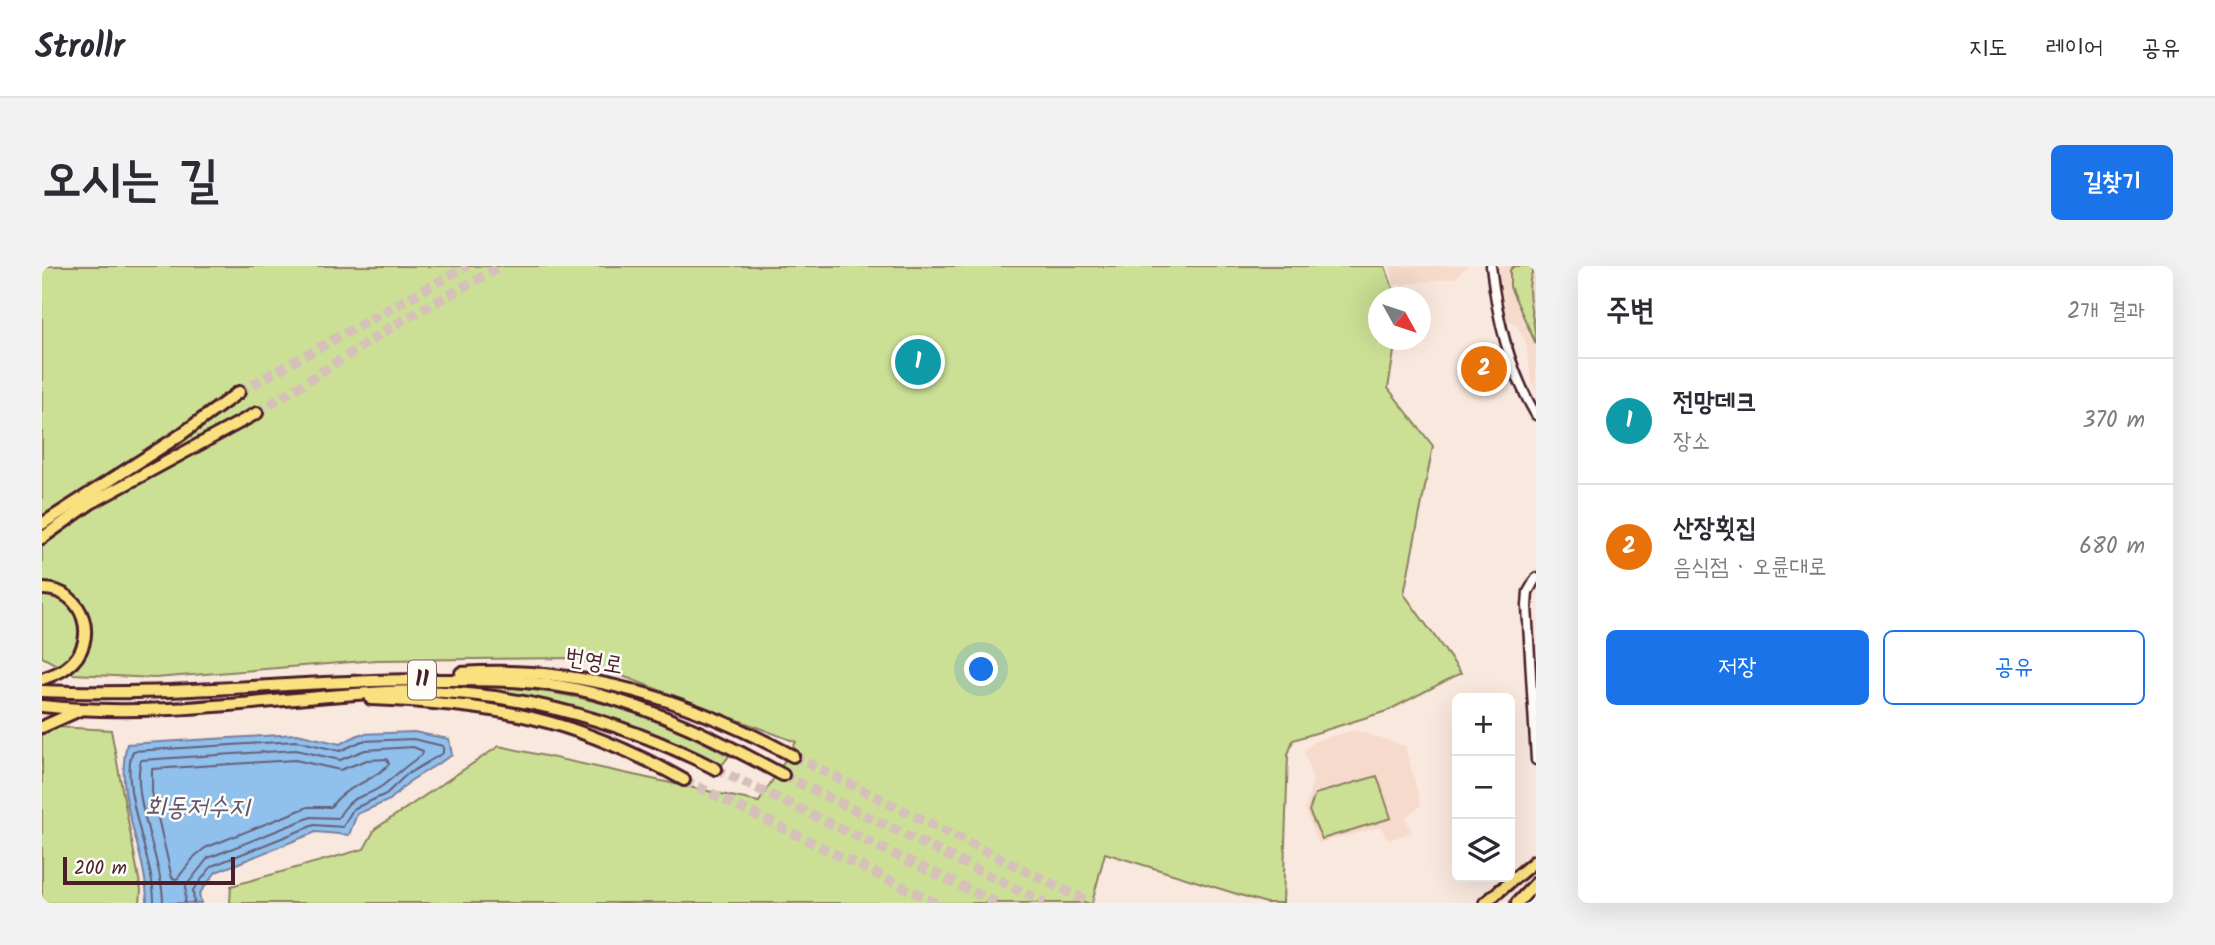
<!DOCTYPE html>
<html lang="ko">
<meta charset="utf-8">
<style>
:root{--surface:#fff;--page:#f2f2f3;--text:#2b2b33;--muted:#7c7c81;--line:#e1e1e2;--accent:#1a73e8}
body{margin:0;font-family:Kalam,"Poor Story",sans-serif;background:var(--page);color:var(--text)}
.controls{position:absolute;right:21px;bottom:21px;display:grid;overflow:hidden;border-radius:10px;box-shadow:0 7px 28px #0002}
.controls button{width:63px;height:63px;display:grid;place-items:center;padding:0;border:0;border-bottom:2px solid var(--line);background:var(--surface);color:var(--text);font:35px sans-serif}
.compass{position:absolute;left:1326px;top:21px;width:63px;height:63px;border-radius:50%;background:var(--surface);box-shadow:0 7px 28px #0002;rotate:130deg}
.scale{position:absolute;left:21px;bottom:18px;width:172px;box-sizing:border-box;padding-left:7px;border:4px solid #4a1f2b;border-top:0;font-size:19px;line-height:24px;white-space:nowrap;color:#4a1f2b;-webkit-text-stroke:5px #fdfcf7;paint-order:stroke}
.you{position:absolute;left:940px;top:404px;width:24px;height:24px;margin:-18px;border:5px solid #fff;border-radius:50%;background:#1a73e8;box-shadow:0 0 0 10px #1a73e833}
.badge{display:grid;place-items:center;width:46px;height:46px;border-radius:50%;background:var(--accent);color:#fff;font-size:23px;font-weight:700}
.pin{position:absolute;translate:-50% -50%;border:4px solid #fff;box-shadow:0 2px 7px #0006}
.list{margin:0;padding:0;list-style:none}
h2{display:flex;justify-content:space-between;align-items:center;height:91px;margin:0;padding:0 28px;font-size:30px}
h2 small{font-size:23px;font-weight:400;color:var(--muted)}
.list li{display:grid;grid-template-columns:46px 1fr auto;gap:21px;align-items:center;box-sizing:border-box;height:126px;padding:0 28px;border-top:2px solid var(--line)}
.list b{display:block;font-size:26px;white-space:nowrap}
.list p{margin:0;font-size:23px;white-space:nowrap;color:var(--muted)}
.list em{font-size:23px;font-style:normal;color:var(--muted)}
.actions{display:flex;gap:14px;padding:21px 28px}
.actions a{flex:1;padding:16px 0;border:2px solid var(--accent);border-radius:10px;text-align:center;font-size:24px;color:var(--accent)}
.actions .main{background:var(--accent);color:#fff}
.icon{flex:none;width:38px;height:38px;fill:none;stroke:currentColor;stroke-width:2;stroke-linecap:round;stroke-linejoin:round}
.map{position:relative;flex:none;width:1494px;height:637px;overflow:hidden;border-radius:10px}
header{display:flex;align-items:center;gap:42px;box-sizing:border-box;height:98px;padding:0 35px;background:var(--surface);border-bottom:2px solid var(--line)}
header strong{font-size:33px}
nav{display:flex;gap:38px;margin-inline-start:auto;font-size:24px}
.intro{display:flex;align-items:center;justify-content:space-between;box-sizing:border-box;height:168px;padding:0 42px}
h1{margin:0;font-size:49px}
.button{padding:18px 32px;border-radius:10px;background:var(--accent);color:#fff;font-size:24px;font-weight:700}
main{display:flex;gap:42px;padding:0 42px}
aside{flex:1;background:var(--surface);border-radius:10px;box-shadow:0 7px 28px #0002}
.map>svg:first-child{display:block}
.built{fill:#f6dacc}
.green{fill:#cce095;stroke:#8b8060;stroke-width:2}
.water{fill:#90c0ec;stroke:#74809f;stroke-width:2}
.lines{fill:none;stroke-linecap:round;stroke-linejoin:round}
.shore{stroke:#665f78;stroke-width:2}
.trunk-tunnel{stroke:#d6c0ba;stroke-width:10;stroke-dasharray:10 5;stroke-linecap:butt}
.tertiary-casing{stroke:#4a1f2b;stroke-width:13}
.trunk-casing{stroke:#4a1f2b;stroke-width:16}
.tertiary{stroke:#fdfcf7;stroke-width:8}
.trunk{stroke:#fae180;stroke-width:10}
.labels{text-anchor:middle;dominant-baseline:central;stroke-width:5;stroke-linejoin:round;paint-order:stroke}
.shield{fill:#fdfcf7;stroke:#806168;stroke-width:2}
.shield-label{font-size:23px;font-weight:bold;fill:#4a1f2b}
.street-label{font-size:24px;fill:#4a1f2b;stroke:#fdfcf7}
.water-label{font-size:26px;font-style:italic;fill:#62576f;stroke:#fdfcf7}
</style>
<header>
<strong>Strollr</strong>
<nav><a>지도</a><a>레이어</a><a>공유</a></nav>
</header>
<div class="intro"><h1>오시는 길</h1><a class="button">길찾기</a></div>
<main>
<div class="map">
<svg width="1494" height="637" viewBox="0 0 1494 637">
<rect width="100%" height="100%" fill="#f9e8de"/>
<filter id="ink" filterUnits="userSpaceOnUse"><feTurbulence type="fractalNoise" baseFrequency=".0143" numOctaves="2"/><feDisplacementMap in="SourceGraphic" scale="14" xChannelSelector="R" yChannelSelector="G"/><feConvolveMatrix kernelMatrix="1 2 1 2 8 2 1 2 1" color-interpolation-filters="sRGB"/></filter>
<g filter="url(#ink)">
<!-- built -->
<g class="built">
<path d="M1349,0h76l-12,12 -61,7z"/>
<path d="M1455,0h39v125l-5,-11 -5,-38 -9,-16 -10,-7z"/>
<path d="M1312,464l51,16 16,59 -16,13 7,14 -24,8 -7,-13 -63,16 -13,-34 8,-30 -9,-28 11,-10z"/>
</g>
<!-- green -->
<g class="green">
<path d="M0,0h1343l11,31 -18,1v42h18l-8,48 45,58 -29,148 57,79 -74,38 -94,29 -5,15 -5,148h-17l-161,-50 -13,50h-862l1,-17 133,-37 11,-20 124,-83 260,56 37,-60 -221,-84 -198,2 -222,18 -82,-4 -31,-17z"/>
<path d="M1472,0h21c-14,24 1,52 1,78l-26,-57v-17z"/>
<path d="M424,419c98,3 177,22 263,71l-7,9c-90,-44 -156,-67 -256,-75z"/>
<path d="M14,461l55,3 30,160 -1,13h-98v-170z"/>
<path d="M1335,510l14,42 -69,21 -13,-28 6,-17z"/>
</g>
<!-- water -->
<path class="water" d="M372,466l35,7 3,16 -42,26 -20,19 -33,14 -8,21 -33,-3 -100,40 -17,22 2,9h-54c0,-53 -34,-105 -20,-159l170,-10 43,10 20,-10z"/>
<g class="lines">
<!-- shore -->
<g class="shore">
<path d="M345,493l2,5c-17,19 -44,21 -58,43h-23l-103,41 -10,8 -18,23 -5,-1 -20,-86v-23l143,-9 45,10 27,-10z"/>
<path d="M112,637c1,-40 -36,-119 -21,-152l164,-10 43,10 22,-10 51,-2 30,7v7l-37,22 -20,19 -33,15 -10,18 -29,-2 -102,41 -19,24 1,13"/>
<path d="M121,637c0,-42 -33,-107 -22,-143l155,-10 44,10 25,-10 48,-3 10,4 -1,4c-15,9 -26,21 -40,31 -21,15 -28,5 -44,32l-27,-1 -103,41 -22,28 -1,17"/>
</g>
<!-- trunk-tunnel -->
<g class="trunk-tunnel">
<path d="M197,126l228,-126"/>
<path d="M215,147l144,-92 101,-55"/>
<path d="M751,490l298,147"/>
<path d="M674,503l281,134"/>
<path d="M741,509l262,128"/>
<path d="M642,514l252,123"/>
</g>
<!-- tertiary casing -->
<g class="tertiary-casing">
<g id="tertiary">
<path d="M1449,0c6,53 18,103 45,149"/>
<path d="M1494,312l-8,14 -1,14 9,154"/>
</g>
</g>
<!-- trunk casing -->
<g class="trunk-casing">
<g id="trunk">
<path d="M0,258l134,-86 63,-46"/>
<path d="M0,272l49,-35 166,-90"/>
<path d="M0,323c42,-1 59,53 25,78 -7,6 -17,9 -25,12"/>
<path d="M419,407c117,-9 231,28 332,83"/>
<path d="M0,425c126,6 251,-10 377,-11 59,0 117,-2 174,13 68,18 129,49 190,82"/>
<path d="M329,433c124,5 203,19 313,81"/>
<path d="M0,440c115,13 230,-8 345,-14 113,-6 230,26 329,77"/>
<path d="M0,461l38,-17"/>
<path d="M1443,637l50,-42"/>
<path d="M1475,637l19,-20"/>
</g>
</g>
<!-- tertiary -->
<use href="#tertiary" class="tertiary"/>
<!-- trunk -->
<use href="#trunk" class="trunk"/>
</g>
</g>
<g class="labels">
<!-- shield labels -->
<rect class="shield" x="366" y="394.5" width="28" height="39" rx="5"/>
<g class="shield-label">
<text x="380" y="414">11</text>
</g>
<!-- street labels -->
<g class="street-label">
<text transform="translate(552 396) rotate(10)">번영로</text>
</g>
<!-- water labels -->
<g class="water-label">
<text x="155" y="542">회동저수지</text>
</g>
</g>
</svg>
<div class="controls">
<button>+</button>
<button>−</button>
<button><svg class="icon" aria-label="layers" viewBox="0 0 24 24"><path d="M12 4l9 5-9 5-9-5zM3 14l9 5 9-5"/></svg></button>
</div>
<svg class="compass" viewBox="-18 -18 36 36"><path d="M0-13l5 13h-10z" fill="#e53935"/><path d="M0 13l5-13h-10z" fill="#7c7c81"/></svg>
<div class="scale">200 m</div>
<div class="you"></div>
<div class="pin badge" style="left:876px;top:96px;background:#0f9aa8">1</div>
<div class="pin badge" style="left:1442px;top:103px;background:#e8710a">2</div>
</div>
<aside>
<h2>주변<small>2개 결과</small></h2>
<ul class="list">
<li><span class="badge" style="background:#0f9aa8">1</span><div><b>전망데크</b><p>장소</p></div><em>370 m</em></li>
<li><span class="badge" style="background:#e8710a">2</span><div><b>산장횟집</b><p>음식점 · 오륜대로</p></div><em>680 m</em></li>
</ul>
<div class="actions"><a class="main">저장</a><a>공유</a></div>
</aside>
</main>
